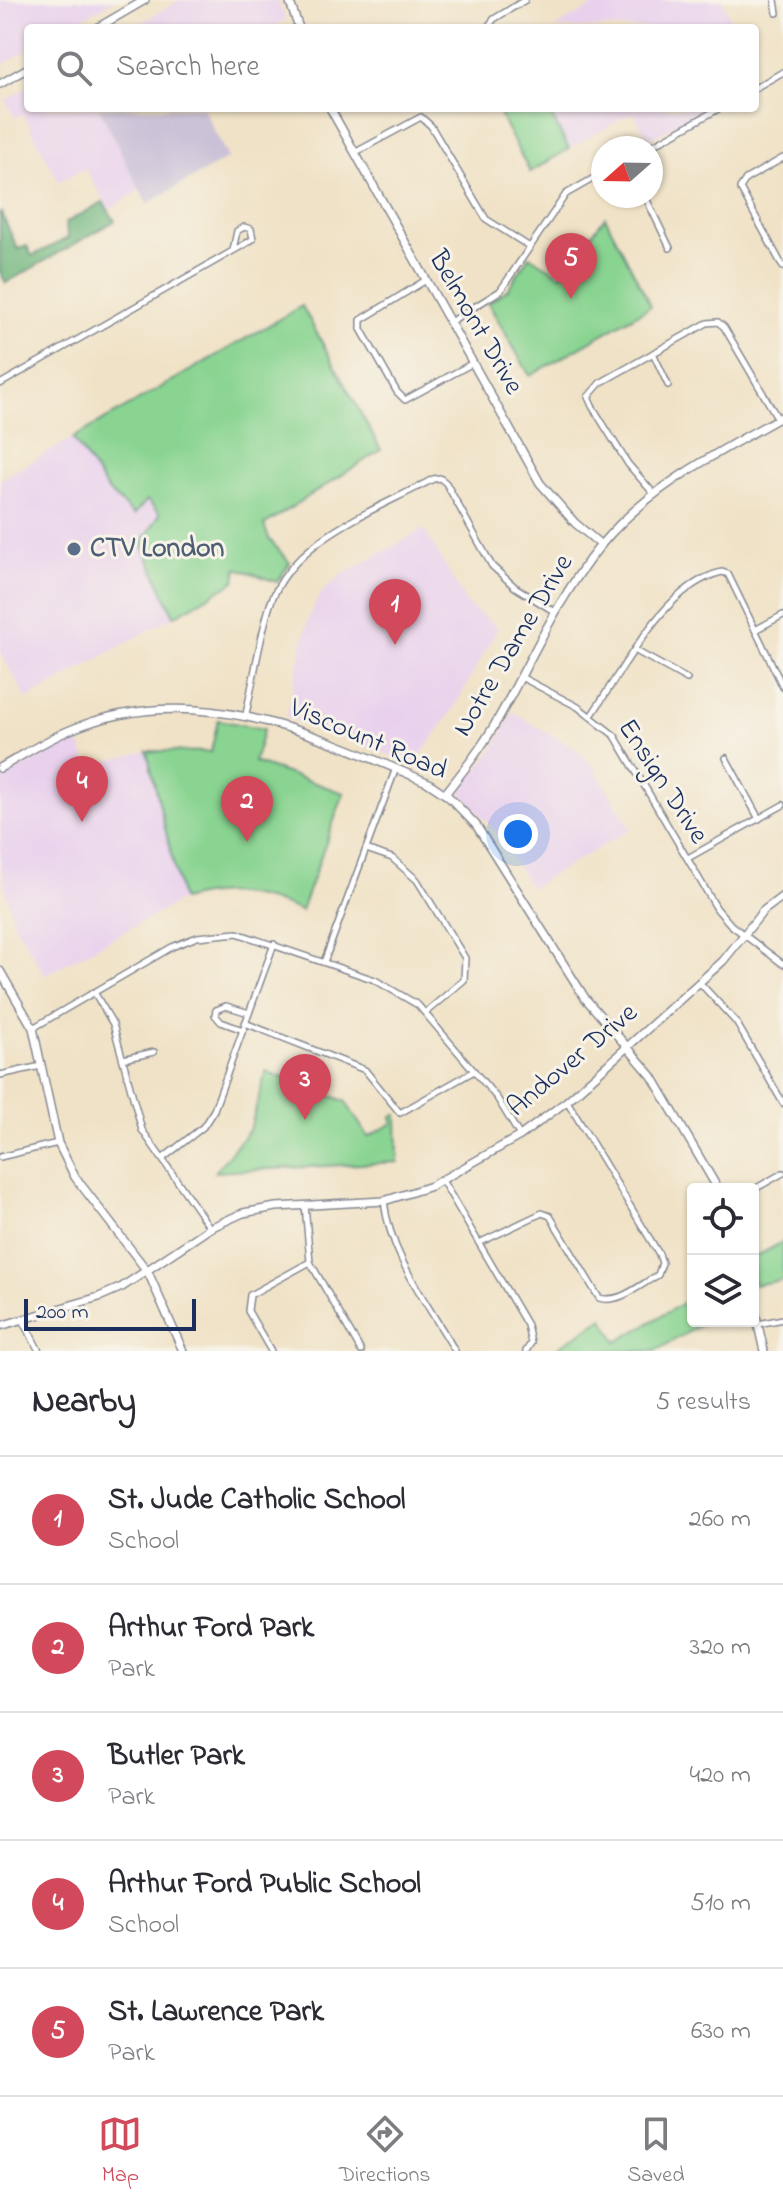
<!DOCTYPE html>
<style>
:root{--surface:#fff;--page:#f7f7f7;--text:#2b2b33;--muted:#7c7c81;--line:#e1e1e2;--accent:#d1495b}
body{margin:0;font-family:"Indie Flower",sans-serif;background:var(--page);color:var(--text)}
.controls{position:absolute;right:24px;bottom:24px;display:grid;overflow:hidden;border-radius:8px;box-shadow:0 2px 6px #0004}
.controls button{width:72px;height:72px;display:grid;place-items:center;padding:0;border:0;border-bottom:2px solid var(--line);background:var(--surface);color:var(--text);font:40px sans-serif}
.compass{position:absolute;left:591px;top:136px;width:72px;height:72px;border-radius:50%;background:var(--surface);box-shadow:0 2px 6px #0004;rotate:250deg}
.scale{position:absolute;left:24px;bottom:20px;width:172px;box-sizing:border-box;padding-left:8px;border:4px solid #1b2f5e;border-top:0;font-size:22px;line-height:28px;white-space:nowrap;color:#1b2f5e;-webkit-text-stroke:6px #f7f3e8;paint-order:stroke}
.you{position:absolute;left:518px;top:834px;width:28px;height:28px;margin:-20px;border:6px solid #fff;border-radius:50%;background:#1a73e8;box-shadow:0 0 0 12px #1a73e833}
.badge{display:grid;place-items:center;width:52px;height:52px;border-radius:50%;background:var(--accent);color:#fff;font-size:26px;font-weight:700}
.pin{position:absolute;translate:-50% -66px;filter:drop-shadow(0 2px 4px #0008)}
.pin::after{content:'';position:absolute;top:42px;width:28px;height:24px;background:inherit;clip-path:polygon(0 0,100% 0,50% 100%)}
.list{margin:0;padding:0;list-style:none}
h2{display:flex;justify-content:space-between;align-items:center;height:104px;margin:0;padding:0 32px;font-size:34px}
h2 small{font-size:26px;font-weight:400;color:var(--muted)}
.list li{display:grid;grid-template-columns:52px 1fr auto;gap:24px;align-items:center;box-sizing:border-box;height:128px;padding:0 32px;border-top:2px solid var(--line)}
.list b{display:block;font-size:30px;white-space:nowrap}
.list p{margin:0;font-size:26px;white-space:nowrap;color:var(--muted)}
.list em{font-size:26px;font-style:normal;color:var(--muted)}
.icon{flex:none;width:44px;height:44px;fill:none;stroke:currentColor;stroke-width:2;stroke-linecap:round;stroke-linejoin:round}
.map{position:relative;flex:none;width:783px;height:1351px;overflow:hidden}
.search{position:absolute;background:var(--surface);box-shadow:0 2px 6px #0004;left:24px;right:24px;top:24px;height:88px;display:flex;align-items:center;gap:20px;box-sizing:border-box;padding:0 28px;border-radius:8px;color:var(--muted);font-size:30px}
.sheet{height:744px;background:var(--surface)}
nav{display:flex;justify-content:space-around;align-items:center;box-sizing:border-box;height:112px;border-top:2px solid var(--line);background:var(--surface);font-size:22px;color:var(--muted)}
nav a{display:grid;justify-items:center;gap:4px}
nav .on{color:var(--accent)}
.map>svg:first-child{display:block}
.built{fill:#e9d1ed}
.industrial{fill:#c9bfd7}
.green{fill:#89d491;stroke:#528278;stroke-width:2}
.forest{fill:#6eb67b;stroke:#44726c;stroke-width:2}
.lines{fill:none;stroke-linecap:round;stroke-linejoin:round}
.street-casing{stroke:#868892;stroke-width:8}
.secondary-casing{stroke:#868892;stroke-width:10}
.street{stroke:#fff;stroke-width:5}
.secondary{stroke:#fff;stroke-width:7}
.service-dot{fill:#5c6f8a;stroke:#f7f3e8;stroke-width:3}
.labels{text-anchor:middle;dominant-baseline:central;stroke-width:6;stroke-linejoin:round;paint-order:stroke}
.street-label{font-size:28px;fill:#1b2f5e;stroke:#f7f3e8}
.service-label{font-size:28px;font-weight:bold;fill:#4e5e75;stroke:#f7f3e8;text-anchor:start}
</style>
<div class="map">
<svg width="783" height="1351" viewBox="0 0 783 1351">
<rect width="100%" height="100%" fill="#f7f3e8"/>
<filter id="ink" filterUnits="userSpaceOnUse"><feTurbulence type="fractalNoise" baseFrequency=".0125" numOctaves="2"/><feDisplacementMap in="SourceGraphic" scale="16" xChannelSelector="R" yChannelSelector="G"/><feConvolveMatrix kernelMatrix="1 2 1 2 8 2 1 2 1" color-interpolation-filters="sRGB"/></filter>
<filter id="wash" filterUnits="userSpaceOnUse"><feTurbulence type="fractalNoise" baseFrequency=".006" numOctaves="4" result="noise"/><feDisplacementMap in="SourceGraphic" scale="32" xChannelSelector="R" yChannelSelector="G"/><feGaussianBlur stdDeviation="1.8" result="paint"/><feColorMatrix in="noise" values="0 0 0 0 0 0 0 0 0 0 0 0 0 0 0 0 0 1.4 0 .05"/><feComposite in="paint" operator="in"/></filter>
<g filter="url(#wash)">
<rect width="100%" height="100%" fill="#f0e2c6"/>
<!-- built -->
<g class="built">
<path d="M0,0h115l-50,28h-37v22l-28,16z"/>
<path d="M180,0h97l9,20 -16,8h-138z"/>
<path d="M604,0h118l13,28h-181z"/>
<path d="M28,87v21h71l41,82 -31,20 -24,-42 -26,14 -36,-68 -8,4 -10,-18z"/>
<path d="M547,108h158l-56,32 -16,-28 -64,37z"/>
<path d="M73,438l35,54 25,22 14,-14 13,15 -18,28 32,73 -147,83 -27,-47v-172z"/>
<path d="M424,529l43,75 31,24 -47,85 -37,51 -128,-47 23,-100 11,-23 20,-18z"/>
<path d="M512,712l67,39 15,16 37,62 -101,59 -31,-53 -39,-43 33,-42z"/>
<path d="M78,738l10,28 59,-15 35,149 -137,75 -31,-52 -8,-30 -6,-28v-86z"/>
</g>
<!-- industrial -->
<path class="industrial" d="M99,108h104l25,50 -81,46z"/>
<!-- green -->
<g class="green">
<path d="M496,108h51l22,41 -39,23z"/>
<path d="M605,217l46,89 -121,70 -42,-73 20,-14 21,-33 32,19z"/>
<path d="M302,306l79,144 -117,75 5,14 21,24 -13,19 -40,-14 -2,13 -61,35 -32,-73 18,-29 -13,-14 -13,15 -25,-23 -36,-54z"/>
<path d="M218,720l46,9 -10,33 90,31 -43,118c-40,-17 -77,-24 -119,-11l-35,-149 64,1z"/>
<path d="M266,1071l79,30 23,36 25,-14 -1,-7 5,-1 1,47 -183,10 35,-43z"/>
<path d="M783,1242v38l-29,5 -1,-27z"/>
<path d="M693,1297v24h15l-53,30h-97l-1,-3 46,-30 14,24z"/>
</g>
<!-- forest -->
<path class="forest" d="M103,202l12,19 -109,62 -6,-11v-61l18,38 9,-3 5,10 36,-18 -3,-15z"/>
</g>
<g filter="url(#ink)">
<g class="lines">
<!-- street casing -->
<g class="street-casing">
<g id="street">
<path d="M775,0l2,13"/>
<path d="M487,28l7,-9 31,-19"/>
<path d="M755,88l28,-16"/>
<path d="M648,148l72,-40"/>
<path d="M356,152l65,-35 10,9 55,93 44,28"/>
<path d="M783,158l-37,21 -6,9 43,79"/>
<path d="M645,196l25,52"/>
<path d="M426,280l-65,40v9l36,63 8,8 68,-37"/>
<path d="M450,322l50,-31 66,-97 37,-21"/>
<path d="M653,353l15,32"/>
<path d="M0,384l245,-140 8,-5 -2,-10 -7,-2 -7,4 -4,19"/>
<path d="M655,495l-27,-31 -36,-58 -4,-9 12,-14 107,-60 11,-1 6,5 54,92"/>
<path d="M755,630l28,-15"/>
<path d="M636,651l51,28"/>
<path d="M521,677l57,30 37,29 102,173 14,16 52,39"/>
<path d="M246,714c8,-36 13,-74 24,-109 22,-67 107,-95 163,-126l7,-1 6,5 46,83 23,21 40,25"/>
<path d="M591,716c32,-46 73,-131 131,-144l6,2 55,113"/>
<path d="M726,758l33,61"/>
<path d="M366,849l26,9 25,22 48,78 -1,22 -39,33"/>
<path d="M688,858l95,-53"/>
<path d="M324,962l72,-194"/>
<path d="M700,983l36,39 47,81"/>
<path d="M94,992l19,32 29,106 68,98"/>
<path d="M245,1023l120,47 35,43 74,-42"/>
<path d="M33,1028l139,-81 25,-10 40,-4 138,47 43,25 79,93 23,38"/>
<path d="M243,1030l-22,-8 -6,-7 1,-5 10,-4 23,7"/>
<path d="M123,1059l31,-7"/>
<path d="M0,1075l41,-9"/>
<path d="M0,1157l58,-14"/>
<path d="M162,1159l41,-32 11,-17 60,-166"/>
<path d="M442,1180l85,145 4,18 -5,8"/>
<path d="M753,1190l30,-17"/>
<path d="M384,1201c6,55 44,103 71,150"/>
<path d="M305,1205l5,57 51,89"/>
<path d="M479,1243l63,-30 8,3 49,82c20,6 41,-13 59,-23l4,-12 -3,-9 -92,-153"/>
<path d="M23,1320l16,31"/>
<path d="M758,1324l25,-5"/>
<path d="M271,1351l-23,-40 2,-16 60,-33"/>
</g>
</g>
<!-- secondary casing -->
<g class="secondary-casing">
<g id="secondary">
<path d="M289,0l10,28"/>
<path d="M97,28l48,-28"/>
<path d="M0,84l28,-16"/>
<path d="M330,108l210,375 35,40 26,22"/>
<path d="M0,768c23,-13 46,-28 70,-38 123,-52 243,3 357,52l21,14 28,29 109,173 67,78 66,113"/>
<path d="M445,794c19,-24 38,-48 53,-75 33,-58 59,-120 102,-173 47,-58 119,-94 183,-130"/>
<path d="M0,971l33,57 25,115 17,34 73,95 35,79"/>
<path d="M753,1303l11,48"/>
<path d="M0,1326l99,-29 23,-10 88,-59 33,-15 33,-6 108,-6 47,-15 89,-50 47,-35 156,-140 40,-50 20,-15"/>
</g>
</g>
<!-- street -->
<use href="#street" class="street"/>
<!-- secondary -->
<use href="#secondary" class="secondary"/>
</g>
</g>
<!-- markers -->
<circle class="service-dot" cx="74" cy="549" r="8"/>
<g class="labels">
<!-- street labels -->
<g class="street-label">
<text transform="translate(475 323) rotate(60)">Belmont Drive</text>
<text transform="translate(514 646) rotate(-59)">Notre Dame Drive</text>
<text transform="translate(368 740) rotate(23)">Viscount Road</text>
<text transform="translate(662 782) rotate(57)">Ensign Drive</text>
<text transform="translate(573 1061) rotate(-40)">Andover Drive</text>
</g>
<!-- service labels -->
<g class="service-label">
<text x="90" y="549">CTV London</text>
</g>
</g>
</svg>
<div class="controls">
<button><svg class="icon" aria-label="locate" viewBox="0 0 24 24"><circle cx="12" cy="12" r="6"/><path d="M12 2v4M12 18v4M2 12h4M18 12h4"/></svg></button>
<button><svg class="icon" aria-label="layers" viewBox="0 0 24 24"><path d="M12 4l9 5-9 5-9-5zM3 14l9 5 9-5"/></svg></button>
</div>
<svg class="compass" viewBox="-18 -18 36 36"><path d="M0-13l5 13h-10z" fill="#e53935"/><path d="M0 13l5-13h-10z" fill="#7c7c81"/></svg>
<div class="scale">200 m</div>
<div class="you"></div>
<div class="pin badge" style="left:395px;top:645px">1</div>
<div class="pin badge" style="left:247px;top:842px">2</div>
<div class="pin badge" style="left:305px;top:1120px">3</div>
<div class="pin badge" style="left:82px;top:822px">4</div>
<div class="pin badge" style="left:571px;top:299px">5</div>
<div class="search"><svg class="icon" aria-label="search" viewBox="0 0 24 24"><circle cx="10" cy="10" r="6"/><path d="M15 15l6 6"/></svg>Search here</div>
</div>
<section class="sheet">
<h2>Nearby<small>5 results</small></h2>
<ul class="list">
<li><span class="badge">1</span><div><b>St. Jude Catholic School</b><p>School</p></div><em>260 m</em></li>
<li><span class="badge">2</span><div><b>Arthur Ford Park</b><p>Park</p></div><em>320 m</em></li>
<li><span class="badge">3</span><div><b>Butler Park</b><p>Park</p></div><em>420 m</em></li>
<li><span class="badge">4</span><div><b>Arthur Ford Public School</b><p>School</p></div><em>510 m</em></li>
<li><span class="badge">5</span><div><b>St. Lawrence Park</b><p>Park</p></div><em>630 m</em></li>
</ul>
</section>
<nav>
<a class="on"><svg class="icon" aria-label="map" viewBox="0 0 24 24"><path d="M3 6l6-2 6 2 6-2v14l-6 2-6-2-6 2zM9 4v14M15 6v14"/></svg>Map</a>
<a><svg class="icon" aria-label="directions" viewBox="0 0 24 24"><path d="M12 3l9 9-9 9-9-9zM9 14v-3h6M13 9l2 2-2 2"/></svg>Directions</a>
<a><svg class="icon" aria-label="saved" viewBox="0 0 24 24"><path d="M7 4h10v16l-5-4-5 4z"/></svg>Saved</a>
</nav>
